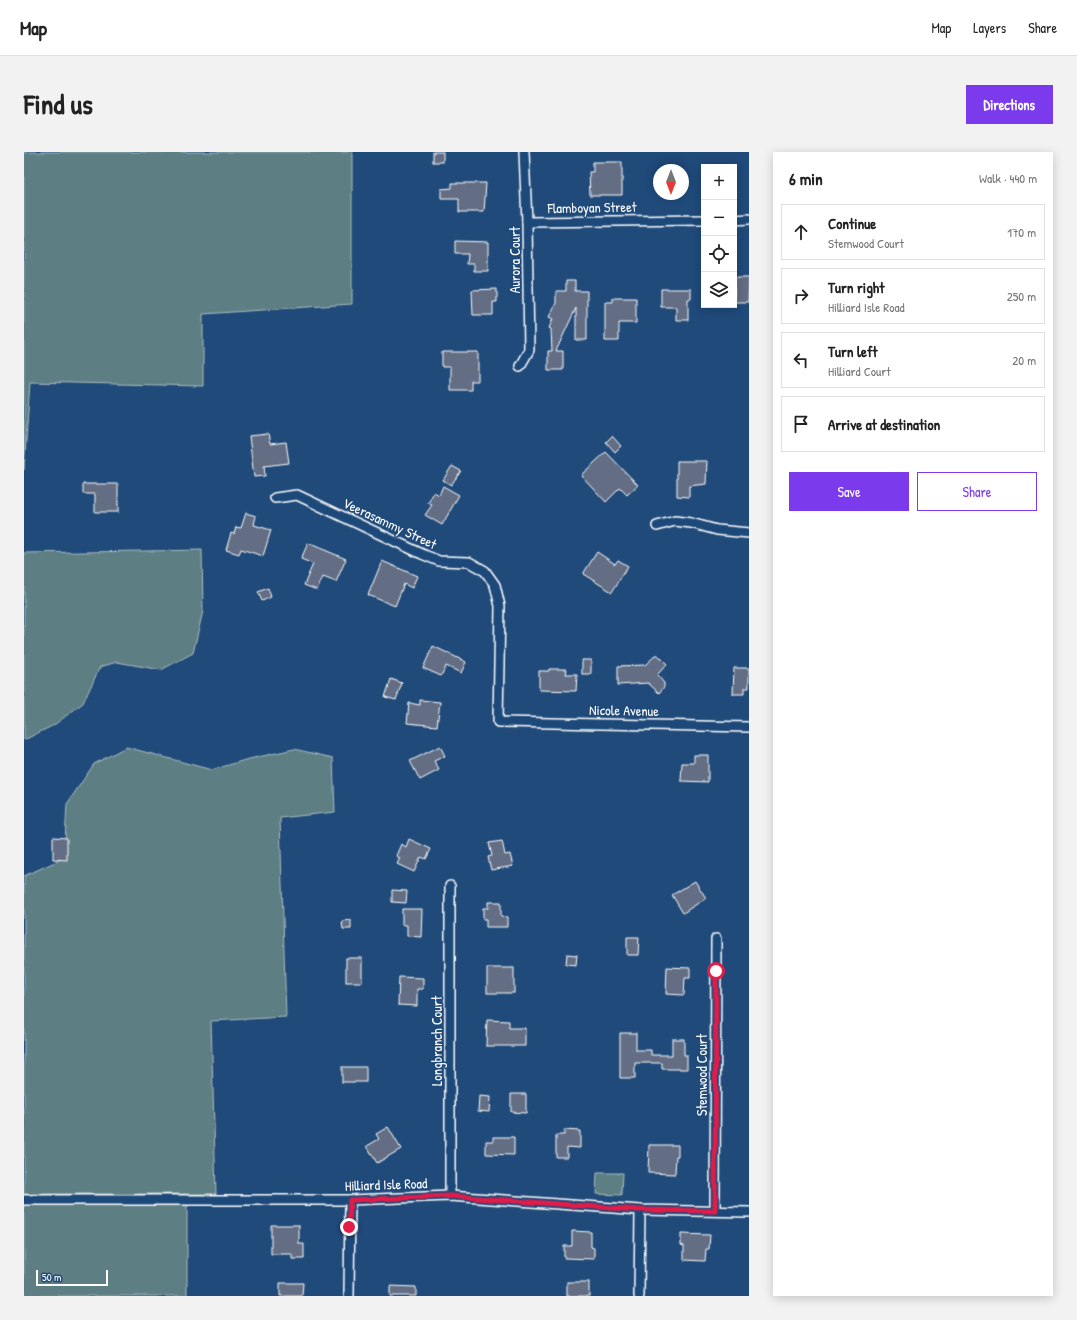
<!DOCTYPE html>
<meta charset="utf-8">
<style>
:root{--surface:#fff;--page:#f2f2f2;--text:#222;--muted:#767676;--line:#e0e0e0;--accent:#7c3aed}
body{margin:0;font-family:"Patrick Hand",sans-serif;background:var(--page);color:var(--text)}
.controls{position:absolute;right:12px;top:12px;display:grid;overflow:hidden;border-radius:0px;box-shadow:0 2px 10px #0003}
.controls button{width:36px;height:36px;display:grid;place-items:center;padding:0;border:0;border-bottom:1px solid var(--line);background:var(--surface);color:var(--text);font:20px sans-serif}
.compass{position:absolute;left:629px;top:12px;width:36px;height:36px;border-radius:50%;background:var(--surface);box-shadow:0 2px 10px #0003;rotate:180deg}
.scale{position:absolute;left:12px;bottom:10px;width:72px;box-sizing:border-box;padding-left:4px;border:2px solid #fff;border-top:0;font-size:11px;line-height:14px;white-space:nowrap;color:#fff;-webkit-text-stroke:3px #1f4a7a;paint-order:stroke}
.stop{position:absolute;width:12px;height:12px;margin:-9px;border:3px solid #e11d48;border-radius:50%;background:#fff}
.stop.end{background:#e11d48;border-color:#fff;box-shadow:0 1px 4px #0008}
.list{margin:0;padding:0;list-style:none}
h2{display:flex;justify-content:space-between;align-items:center;height:52px;margin:0;padding:0 16px;font-size:17px}
h2 small{font-size:13px;font-weight:400;color:var(--muted)}
.list li{display:grid;grid-template-columns:26px 1fr auto;gap:12px;align-items:center;box-sizing:border-box;height:56px;margin:0 8px 8px;padding:0 8px;border:1px solid var(--line);border-radius:0px}
.list b{display:block;font-size:15px;white-space:nowrap}
.list p{margin:0;font-size:13px;white-space:nowrap;color:var(--muted)}
.list em{font-size:13px;font-style:normal;color:var(--muted)}
.actions{display:flex;gap:8px;padding:12px 16px}
.actions a{flex:1;padding:9px 0;border:1px solid var(--accent);border-radius:0px;text-align:center;font-size:14px;color:var(--accent)}
.actions .main{background:var(--accent);color:#fff}
.icon{flex:none;width:22px;height:22px;fill:none;stroke:currentColor;stroke-width:2;stroke-linecap:round;stroke-linejoin:round}
.map{position:relative;flex:none;width:725px;height:1144px;overflow:hidden;border-radius:0px}
header{display:flex;align-items:center;gap:24px;box-sizing:border-box;height:56px;padding:0 20px;background:var(--surface);border-bottom:1px solid var(--line)}
header strong{font-size:19px}
nav{display:flex;gap:22px;margin-inline-start:auto;font-size:14px}
.intro{display:flex;align-items:center;justify-content:space-between;box-sizing:border-box;height:96px;padding:0 24px}
h1{margin:0;font-size:28px}
.button{padding:10px 18px;border-radius:0px;background:var(--accent);color:#fff;font-size:14px;font-weight:700}
main{display:flex;gap:24px;padding:0 24px}
aside{flex:1;background:var(--surface);border-radius:0px;box-shadow:0 2px 10px #0003}
.map>svg:first-child{display:block}
.green{fill:#5d7e83;stroke:#aebec1}
.building{fill:#636d83;stroke:#fff}
.lines{fill:none;stroke-linecap:round;stroke-linejoin:round}
.minor-casing{stroke:#fff;stroke-width:12}
.minor{stroke:#1f4a7a;stroke-width:9}
.route{stroke:#e11d48;stroke-width:5}
.labels{text-anchor:middle;dominant-baseline:central;stroke-width:3;stroke-linejoin:round;paint-order:stroke}
.street-label{font-size:14px;fill:#fff;stroke:#1f4a7a}
</style>
<header>
<strong>Map</strong>
<nav><a>Map</a><a>Layers</a><a>Share</a></nav>
</header>
<div class="intro"><h1>Find us</h1><a class="button">Directions</a></div>
<main>
<div class="map">
<svg width="725" height="1144" viewBox="0 0 725 1144">
<rect width="100%" height="100%" fill="#1f4a7a"/>
<filter id="ink" filterUnits="userSpaceOnUse"><feTurbulence type="fractalNoise" baseFrequency=".025" numOctaves="2"/><feDisplacementMap in="SourceGraphic" scale="8" xChannelSelector="R" yChannelSelector="G"/><feConvolveMatrix kernelMatrix="1 2 1 2 8 2 1 2 1" color-interpolation-filters="sRGB"/></filter>
<g filter="url(#ink)">
<!-- green -->
<g class="green">
<path d="M0,0h328v152l-149,10v72l-173,-4 -6,88z"/>
<path d="M178,398l1,61 -10,42 -32,17 -44,-8 -17,5 -17,36 -29,22 -30,15v-187z"/>
<path d="M102,595l86,23 33,-10 49,-11 39,9 2,54 -55,6 6,199 -75,4 5,173h-192v-318l40,-18 3,-54 27,-40z"/>
<path d="M573,1021h26l-1,22 -26,-1z"/>
<path d="M0,1053h170l-7,1v90h-163z"/>
</g>
<!-- building -->
<g class="building">
<rect x="409" y="0" width="10" height="10"/>
<path d="M569,10h29v33h-32l-1,-23h4z"/>
<path d="M428,31h34l-2,29h-25v-13h-18v-10l11,-1z"/>
<path d="M431,89l33,1v29h-14v-7h-7l1,-10h-13z"/>
<path d="M711,125h14l-1,25h-14z"/>
<path d="M542,129h9v10h12v49h-11v-32l-20,43h7v19h-15v-19h4l-1,-22 -2,-1 4,-9 -4,-2 7,-14v-12h10z"/>
<path d="M473,137v13h-4v13h-20l-1,-25z"/>
<path d="M637,137h30v10h-3v21h-12v-13h-15z"/>
<path d="M589,146h23v25h-17v18h-14v-39h8z"/>
<path d="M418,200h36v29h-7v9h-21v-23h-8z"/>
<path d="M244,282l2,10 16,-2 3,21 -25,3 1,10 -11,1 -5,-41z"/>
<path d="M588,284l9,10 -6,6 -9,-10z"/>
<path d="M582,300l32,33 -11,10 -7,-7 -14,14 -25,-27z"/>
<path d="M653,309h30l-1,23 -17,2v11l-12,-1z"/>
<path d="M428,314l9,5 -10,14 -8,-5z"/>
<path d="M59,332h35v28h-23v-18h-12z"/>
<path d="M419,334l16,9 -17,30 -17,-10 7,-10 -4,-2 6,-11 5,3z"/>
<path d="M222,361l10,3 -2,9 17,5 -8,26 -22,-7 -2,5 -13,-4 5,-17 3,1 2,-7 5,1z"/>
<path d="M284,391l38,16 -10,23 -13,-5 -6,13 -13,-5 9,-21 -12,-5z"/>
<path d="M573,400l18,12 3,-4 10,6 -16,26 -29,-18z"/>
<path d="M358,409l35,15 -5,12 -8,-4 -9,22 -27,-11z"/>
<path d="M244,436l3,9 -9,4 -4,-9z"/>
<path d="M409,494l33,16 -5,11 -15,-7 -5,10 -18,-8z"/>
<path d="M633,502l10,10 -10,11 7,8v4l-5,6 -11,-10 -30,2v-19l27,-1z"/>
<rect x="558" y="508" width="9" height="14"/>
<path d="M710,516h15v20h-5v6h-11z"/>
<path d="M525,517h18l-1,5h11l-1,17 -37,-1v-19h10z"/>
<path d="M367,527l11,4 -6,17 -11,-3z"/>
<path d="M396,548l20,2 -3,24 -30,-3 2,-20 11,2z"/>
<path d="M416,594l5,10 -11,5 5,9 -19,10 -10,-19z"/>
<path d="M670,603h14v27l-27,-1 1,-18h12z"/>
<path d="M29,685l14,1v22l-14,-1z"/>
<path d="M385,687l22,10 -5,10 -5,-2 -7,15 -17,-8 3,-6 -4,-2 5,-12 5,3z"/>
<path d="M478,689l3,14 5,-1 3,12 -22,4 -3,-13 4,-1 -3,-13z"/>
<path d="M671,729l11,17 -23,15 -11,-18z"/>
<path d="M368,738l15,1 -1,12 -14,-1z"/>
<path d="M464,750h13v14l6,1v10h-21v-8h-3v-11h5z"/>
<path d="M378,757h20l-1,28 -14,-1v-11h-5z"/>
<path d="M327,768v9h-8l-1,-8z"/>
<path d="M603,785h12l-1,18h-11z"/>
<path d="M543,802l10,1 -1,10 -10,-1z"/>
<rect x="322" y="806" width="16" height="24"/>
<path d="M643,815l23,1v10h-5l-1,17 -18,-1z"/>
<rect x="463" y="816" width="27" height="25"/>
<path d="M375,825l24,1v11h-6v17l-19,-1z"/>
<path d="M463,868l22,1v7h16v18h-39z"/>
<path d="M596,881h16v17h15v5h21v-16h12v16h3v14h-25v-6h-27v15h-15z"/>
<rect x="318" y="915" width="24" height="15"/>
<path d="M487,942h15v19l-15,-1z"/>
<path d="M455,944l11,1 -1,15 -11,-1z"/>
<path d="M364,975l13,22 -24,14 -10,-17 12,-7 -3,-5z"/>
<path d="M540,978l16,1v17l-13,-1v10h-11v-22h8z"/>
<path d="M469,985h21v18l-28,-1v-13h7z"/>
<path d="M625,993h29v11h-2l-1,18 -27,-1z"/>
<path d="M247,1073h28v19h5v15h-12v-5h-21z"/>
<path d="M548,1079l19,1v15l3,1v11l-30,-1v-12h8z"/>
<path d="M657,1082l29,1 -1,14h-3l-1,12 -21,-1v-14l-3,-1z"/>
<rect x="543" y="1130" width="22" height="14"/>
<path d="M256,1131h23l-1,13h-22z"/>
<path d="M366,1134l26,1v9h-26z"/>
</g>
<g class="lines">
<!-- minor casing -->
<g class="minor-casing">
<g id="minor">
<path d="M710,68l15,-1"/>
<path d="M503,70l177,-2"/>
<path d="M496,214l9,-16 -2,-128 -3,-70"/>
<path d="M251,346l22,-3 125,59 17,7 30,1 16,9 10,14 5,21 -2,116 251,5"/>
<path d="M633,374l18,-5 16,2 26,7 32,3"/>
<path d="M426,734v310"/>
<path d="M0,1048h326l100,-4 190,14 109,2"/>
<path d="M691,1059l1,-272"/>
<path d="M325,1144l1,-96"/>
<path d="M615,1144l1,-86"/>
</g>
</g>
<!-- minor -->
<use href="#minor" class="minor"/>
</g>
</g>
<g class="lines" filter="url(#ink)">
<!-- route -->
<path class="route" d="M325,1075l1,-27 100,-4 190,14 75,1 1,-240"/>
</g>
<g class="labels">
<!-- street labels -->
<g class="street-label">
<text transform="translate(568 55) rotate(-1)">Flamboyan Street</text>
<text transform="translate(490 108) rotate(-90)">Aurora Court</text>
<text transform="translate(366 371) rotate(25)">Veerasammy Street</text>
<text transform="translate(600 558) rotate(1)">Nicole Avenue</text>
<text transform="translate(412 889) rotate(-90)">Longbranch Court</text>
<text transform="translate(677 923) rotate(-90)">Stemwood Court</text>
<text transform="translate(362 1032) rotate(-2)">Hilliard Isle Road</text>
</g>
</g>
</svg>
<div class="controls">
<button>+</button>
<button>−</button>
<button><svg class="icon" aria-label="locate" viewBox="0 0 24 24"><circle cx="12" cy="12" r="6"/><path d="M12 2v4M12 18v4M2 12h4M18 12h4"/></svg></button>
<button><svg class="icon" aria-label="layers" viewBox="0 0 24 24"><path d="M12 4l9 5-9 5-9-5zM3 14l9 5 9-5"/></svg></button>
</div>
<svg class="compass" viewBox="-18 -18 36 36"><path d="M0-13l5 13h-10z" fill="#e53935"/><path d="M0 13l5-13h-10z" fill="#767676"/></svg>
<div class="scale">50 m</div>
<div class="stop" style="left:692px;top:819px"></div>
<div class="stop end" style="left:325px;top:1075px"></div>
</div>
<aside>
<h2>6 min<small>Walk · 440 m</small></h2>
<ul class="list">
<li><svg class="icon" aria-label="ahead" viewBox="0 0 24 24"><path d="M12 20V5M6 11l6-6 6 6"/></svg><div><b>Continue</b><p>Stemwood Court</p></div><em>170 m</em></li>
<li><svg class="icon" aria-label="right" viewBox="0 0 24 24"><path d="M7 20v-9h11M14 6l5 5-5 5"/></svg><div><b>Turn right</b><p>Hilliard Isle Road</p></div><em>250 m</em></li>
<li><svg class="icon" aria-label="left" viewBox="0 0 24 24"><path d="M17 20v-9H6M10 6l-5 5 5 5"/></svg><div><b>Turn left</b><p>Hilliard Court</p></div><em>20 m</em></li>
<li><svg class="icon" aria-label="arrive" viewBox="0 0 24 24"><path d="M6 21V4h12l-3 4 3 4H6"/></svg><div><b>Arrive at destination</b></div></li>
</ul>
<div class="actions"><a class="main">Save</a><a>Share</a></div>
</aside>
</main>
